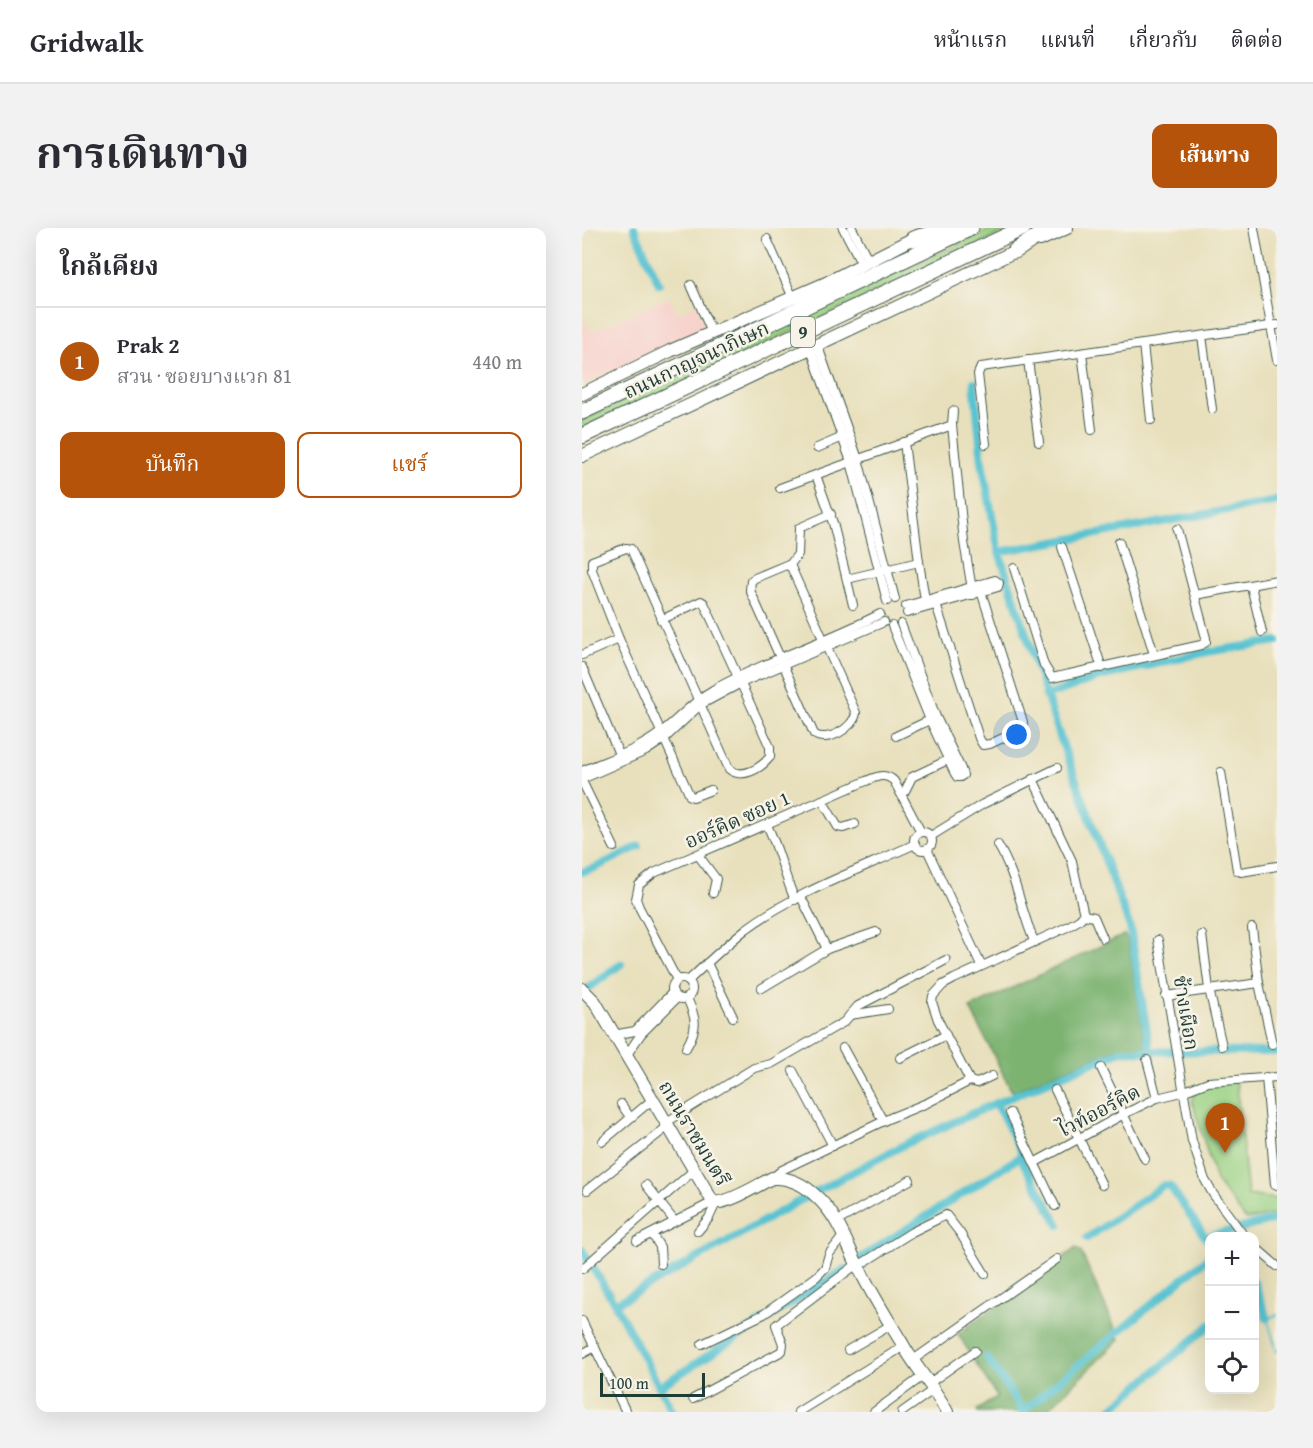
<!DOCTYPE html>
<html lang="th">
<meta charset="utf-8">
<style>
:root{--surface:#fff;--page:#f2f2f3;--text:#2b2b33;--muted:#7c7c81;--line:#e1e1e2;--accent:#b45309}
body{margin:0;font-family:"Gentium Book Plus","Noto Serif Thai",serif;background:var(--page);color:var(--text)}
.controls{position:absolute;right:18px;bottom:18px;display:grid;overflow:hidden;border-radius:12px;box-shadow:0 6px 24px #0002}
.controls button{width:54px;height:54px;display:grid;place-items:center;padding:0;border:0;border-bottom:2px solid var(--line);background:var(--surface);color:var(--text);font:30px sans-serif}
.scale{position:absolute;left:18px;bottom:15px;width:105px;box-sizing:border-box;padding-left:6px;border:3px solid #1f3d34;border-top:0;font-size:16px;line-height:21px;white-space:nowrap;color:#1f3d34;-webkit-text-stroke:4px #f7f3e8;paint-order:stroke}
.you{position:absolute;left:435px;top:507px;width:21px;height:21px;margin:-15px;border:4px solid #fff;border-radius:50%;background:#1a73e8;box-shadow:0 0 0 9px #1a73e833}
.badge{display:grid;place-items:center;width:39px;height:39px;border-radius:50%;background:var(--accent);color:#fff;font-size:20px;font-weight:700}
.pin{position:absolute;translate:-50% -50px;filter:drop-shadow(0 2px 3px #0008)}
.pin::after{content:'';position:absolute;top:32px;width:21px;height:18px;background:inherit;clip-path:polygon(0 0,100% 0,50% 100%)}
.list{margin:0;padding:0;list-style:none}
h2{display:flex;justify-content:space-between;align-items:center;height:78px;margin:0;padding:0 24px;font-size:26px}
h2 small{font-size:20px;font-weight:400;color:var(--muted)}
.list li{display:grid;grid-template-columns:39px 1fr auto;gap:18px;align-items:center;box-sizing:border-box;height:108px;padding:0 24px;border-top:2px solid var(--line)}
.list b{display:block;font-size:22px;white-space:nowrap}
.list p{margin:0;font-size:20px;white-space:nowrap;color:var(--muted)}
.list em{font-size:20px;font-style:normal;color:var(--muted)}
.actions{display:flex;gap:12px;padding:18px 24px}
.actions a{flex:1;padding:14px 0;border:2px solid var(--accent);border-radius:12px;text-align:center;font-size:21px;color:var(--accent)}
.actions .main{background:var(--accent);color:#fff}
.icon{flex:none;width:33px;height:33px;fill:none;stroke:currentColor;stroke-width:2;stroke-linecap:round;stroke-linejoin:round}
.map{position:relative;flex:none;width:695px;height:1184px;overflow:hidden;border-radius:12px}
header{display:flex;align-items:center;gap:36px;box-sizing:border-box;height:84px;padding:0 30px;background:var(--surface);border-bottom:2px solid var(--line)}
header strong{font-size:28px}
nav{display:flex;gap:33px;margin-inline-start:auto;font-size:21px}
.intro{display:flex;align-items:center;justify-content:space-between;box-sizing:border-box;height:144px;padding:0 36px}
h1{margin:0;font-size:42px}
.button{padding:15px 27px;border-radius:12px;background:var(--accent);color:#fff;font-size:21px;font-weight:700}
main{display:flex;gap:36px;padding:0 36px}
aside{flex:1;background:var(--surface);border-radius:12px;box-shadow:0 6px 24px #0002}
.map>svg:first-child{display:block}
.built{fill:#f7d0cb}
.green{fill:#9ad183;stroke:#5c875c;stroke-width:1.5}
.forest{fill:#7bb371;stroke:#4d7852;stroke-width:1.5}
.lines{fill:none;stroke-linecap:round;stroke-linejoin:round}
.stream{stroke:#58c3d1;stroke-width:2}
.canal{stroke:#58c3d1;stroke-width:8}
.street-casing{stroke:#3d5548;stroke-width:10}
.secondary-casing{stroke:#3d5548;stroke-width:14}
.highway-casing{stroke:#3d5548;stroke-width:17}
.street{stroke:#fff;stroke-width:8}
.secondary{stroke:#fff;stroke-width:12}
.highway{stroke:#fff;stroke-width:15}
.labels{text-anchor:middle;dominant-baseline:central;stroke-width:5;stroke-linejoin:round;paint-order:stroke}
.shield{fill:#f7f3e8;stroke:#60746a;stroke-width:1.5}
.shield-label{font-size:18px;font-weight:bold;fill:#1f3d34}
.street-label{font-size:20px;fill:#1f3d34;stroke:#f7f3e8}
</style>
<header>
<strong>Gridwalk</strong>
<nav><a>หน้าแรก</a><a>แผนที่</a><a>เกี่ยวกับ</a><a>ติดต่อ</a></nav>
</header>
<div class="intro"><h1>การเดินทาง</h1><a class="button">เส้นทาง</a></div>
<main>
<aside>
<h2>ใกล้เคียง<small></small></h2>
<ul class="list">
<li><span class="badge">1</span><div><b>Prak 2</b><p>สวน · ซอยบางแวก 81</p></div><em>440 m</em></li>
</ul>
<div class="actions"><a class="main">บันทึก</a><a>แชร์</a></div>
</aside>
<div class="map">
<svg width="695" height="1184" viewBox="0 0 695 1184">
<rect width="100%" height="100%" fill="#f7f3e8"/>
<filter id="ink" filterUnits="userSpaceOnUse"><feTurbulence type="fractalNoise" baseFrequency=".0167" numOctaves="2"/><feDisplacementMap in="SourceGraphic" scale="12" xChannelSelector="R" yChannelSelector="G"/><feConvolveMatrix kernelMatrix="1 2 1 2 8 2 1 2 1" color-interpolation-filters="sRGB"/></filter>
<filter id="wash" filterUnits="userSpaceOnUse"><feTurbulence type="fractalNoise" baseFrequency=".008" numOctaves="4" result="noise"/><feDisplacementMap in="SourceGraphic" scale="24" xChannelSelector="R" yChannelSelector="G"/><feGaussianBlur stdDeviation="1.35" result="paint"/><feColorMatrix in="noise" values="0 0 0 0 0 0 0 0 0 0 0 0 0 0 0 0 0 1.4 0 .05"/><feComposite in="paint" operator="in"/></filter>
<g filter="url(#wash)">
<rect width="100%" height="100%" fill="#e8e0bc"/>
<!-- built -->
<path class="built" d="M87,69l8,16 19,-8 10,22 -124,58v-68l8,16z"/>
<!-- green -->
<g class="green">
<path d="M411,0h19l-430,202v-10z"/>
<path d="M654,852l12,115 29,4v15l-31,6 -30,-39 -24,-80 5,-13z"/>
</g>
<!-- forest -->
<g class="forest">
<path d="M542,707l4,4 18,110h-30l-104,43 -42,-84z"/>
<path d="M494,1020l5,4 39,87 -75,73h-67l-1,-2 20,-13 -39,-63z"/>
</g>
<g class="lines">
<!-- stream -->
<path class="stream" d="M695,1087l-10,3 10,34"/>
<!-- canal -->
<g class="canal">
<path d="M52,0l25,56"/>
<path d="M392,154l8,80 17,90 61,185 70,190 20,124"/>
<path d="M417,324l278,-51"/>
<path d="M464,468l53,-19 108,-25 70,-11"/>
<path d="M0,644l13,-4 44,-22"/>
<path d="M0,765l39,-29"/>
<path d="M438,929l39,68"/>
<path d="M628,1008l67,-17"/>
<path d="M505,1010l77,-53 6,1 40,58"/>
<path d="M0,1022l33,54 58,108"/>
<path d="M279,1030l159,-101 1,-6 -25,-48"/>
<path d="M672,1054l13,36"/>
<path d="M33,1076l204,-114 87,-46 90,-41 125,-52 156,1"/>
<path d="M405,1130l37,54"/>
<path d="M77,1159l186,-118"/>
<path d="M440,1184l188,-156"/>
<path d="M526,1184l102,-87"/>
</g>
</g>
</g>
<g filter="url(#ink)">
<g class="lines">
<!-- street casing -->
<g class="street-casing">
<g id="street">
<path d="M261,0l19,36"/>
<path d="M270,0l17,33"/>
<path d="M672,0l23,132"/>
<path d="M185,11l26,59"/>
<path d="M109,57l21,48"/>
<path d="M620,108l10,73"/>
<path d="M235,116l41,115 37,140"/>
<path d="M561,116l8,76"/>
<path d="M228,119l41,115 36,139"/>
<path d="M500,125l10,77"/>
<path d="M446,132l11,82"/>
<path d="M370,197l1,-14"/>
<path d="M404,216l-8,-70 3,-7 296,-42"/>
<path d="M235,220l26,-11"/>
<path d="M234,247l17,48 20,82"/>
<path d="M198,260l172,-63 12,117 9,53"/>
<path d="M537,314l35,112"/>
<path d="M480,319l40,121"/>
<path d="M337,334l6,38"/>
<path d="M204,337l5,2 65,146c-2,15 -30,31 -42,21l-64,-144 1,-9 4,-3z"/>
<path d="M207,338l9,-12 1,-26 32,-14"/>
<path d="M432,340l30,97 8,13 149,-33 5,-3v-4l-29,-109"/>
<path d="M265,351l72,-17 -15,-120"/>
<path d="M669,358l11,46"/>
<path d="M613,367l82,-15"/>
<path d="M352,370l45,140 4,7 7,-1 32,-15 1,-7 -44,-137"/>
<path d="M324,378l89,-26 4,3 -1,4 -91,26"/>
<path d="M79,392l40,-19 3,2 66,144v10c-9,11 -28,23 -41,12l-98,-220 -5,-1 -34,13v9l27,69 71,157 3,1 18,-7"/>
<path d="M310,398l38,94 24,52 3,5h3l3,-2 -2,-6 -25,-52 -35,-93"/>
<path d="M0,427l37,-16"/>
<path d="M0,439l39,92"/>
<path d="M314,508l38,-18"/>
<path d="M0,543c27,-12 55,-20 78,-38 19,-14 33,-32 53,-43 53,-30 113,-48 167,-76"/>
<path d="M639,544l16,98 4,2 36,-6"/>
<path d="M0,551l64,-28 18,-12 36,-34 41,-22 143,-61"/>
<path d="M0,553l32,66"/>
<path d="M323,563l7,-14 40,-19"/>
<path d="M240,572l16,27 5,1 12,-4"/>
<path d="M185,597c12,24 17,50 28,75"/>
<circle cx="341" cy="613" r="9"/>
<path d="M349,608l52,-32 74,-36"/>
<path d="M416,617c19,32 22,63 36,96"/>
<path d="M345,621l54,116"/>
<path d="M116,627l18,24 -3,14"/>
<path d="M219,669l26,52"/>
<path d="M502,687l10,2 9,21"/>
<path d="M670,700l7,55 13,61"/>
<path d="M620,707l7,54 13,57"/>
<path d="M576,712l34,201 13,39 8,14 31,42"/>
<path d="M125,735l26,54"/>
<circle cx="100" cy="761" r="10"/>
<path d="M95,752l-38,-73 -3,-8 3,-14 15,-12 212,-92c10,-4 19,-9 28,0l27,51"/>
<path d="M106,753c19,-18 38,-36 58,-52 50,-37 113,-59 169,-85"/>
<path d="M180,760l65,-39 49,-17"/>
<path d="M584,768l93,-13"/>
<path d="M268,787l38,-6"/>
<path d="M31,807l22,-4 38,-39"/>
<path d="M104,820c12,-21 11,-28 1,-50"/>
<path d="M261,820l40,73"/>
<path d="M44,828l15,-22 36,-36"/>
<path d="M318,830l46,-23"/>
<path d="M565,832l10,38"/>
<path d="M519,840l44,91"/>
<path d="M211,843l40,75"/>
<path d="M684,849l9,108"/>
<path d="M388,853l-32,-61 -6,-18 1,-6 10,-11 11,-6 113,-52 12,-7 5,-5 -12,-54 -39,-82"/>
<path d="M388,853l7,2 15,-7"/>
<path d="M473,862l47,95"/>
<path d="M39,876l9,13"/>
<path d="M428,885l45,93"/>
<path d="M83,895l89,-55 17,-4 73,-42 14,-16 88,-46"/>
<path d="M21,913l49,-41"/>
<path d="M452,935l90,-49 33,-16 25,-6 26,-10 69,-5"/>
<path d="M190,950l10,-8 108,-52 37,-15 43,-22"/>
<path d="M64,957l26,33"/>
<path d="M5,962l80,-63"/>
<path d="M254,994l74,-42"/>
<path d="M116,1003l11,-13 7,-15"/>
<path d="M70,1006l8,13 1,17"/>
<path d="M55,1013l76,-39"/>
<path d="M672,1018l23,20"/>
<path d="M276,1038l54,-34 34,-17 14,18 25,41"/>
<path d="M0,1041l111,-98"/>
<path d="M0,1093l44,91"/>
<path d="M120,1116l62,-30 52,-37 9,-9 4,-14 15,-19"/>
<path d="M266,1122l43,-25"/>
<path d="M0,1126l13,-7"/>
<path d="M331,1132l144,-101"/>
<path d="M346,1156l47,-33"/>
<path d="M111,1171l89,-48 1,-7 -7,-19 81,-61"/>
<path d="M216,1184l106,-66"/>
<path d="M292,1184l49,-36"/>
<path d="M320,1184l31,-22"/>
</g>
</g>
<!-- secondary casing -->
<g class="secondary-casing">
<g id="secondary">
<path d="M458,12l27,-12"/>
<path d="M0,166l88,-43 154,-67 96,-49"/>
<path d="M0,228l440,-208"/>
<path d="M0,761l13,13 118,200c14,3 45,-17 59,-24 17,-1 33,7 45,19 22,20 30,49 44,75 12,24 27,48 41,71 13,24 33,45 45,69"/>
</g>
</g>
<!-- highway casing -->
<g class="highway-casing">
<g id="highway">
<path d="M331,11l37,-11"/>
<path d="M433,23l35,-23"/>
<path d="M0,184l389,-184"/>
<path d="M0,208l441,-208"/>
</g>
</g>
<!-- street -->
<use href="#street" class="street"/>
<!-- secondary -->
<use href="#secondary" class="secondary"/>
<!-- highway -->
<use href="#highway" class="highway"/>
</g>
</g>
<g class="labels">
<!-- shield labels -->
<rect class="shield" x="209" y="89" width="24" height="30" rx="4.5"/>
<g class="shield-label">
<text x="221" y="104">9</text>
</g>
<!-- street labels -->
<g class="street-label">
<text transform="translate(114 131) rotate(-25)">ถนนกาญจนาภิเษก</text>
<text transform="translate(155 591) rotate(-24)">ออร์คิด ซอย 1</text>
<text transform="translate(605 785) rotate(81)">ช้างเผือก</text>
<text transform="translate(517 882) rotate(-28)">ไวท์ออร์คิด</text>
<text transform="translate(113 905) rotate(59)">ถนนราชมนตรี</text>
</g>
</g>
</svg>
<div class="controls">
<button>+</button>
<button>−</button>
<button><svg class="icon" aria-label="locate" viewBox="0 0 24 24"><circle cx="12" cy="12" r="6"/><path d="M12 2v4M12 18v4M2 12h4M18 12h4"/></svg></button>
</div>
<div class="scale">100 m</div>
<div class="you"></div>
<div class="pin badge" style="left:643px;top:925px">1</div>
</div>
</main>
